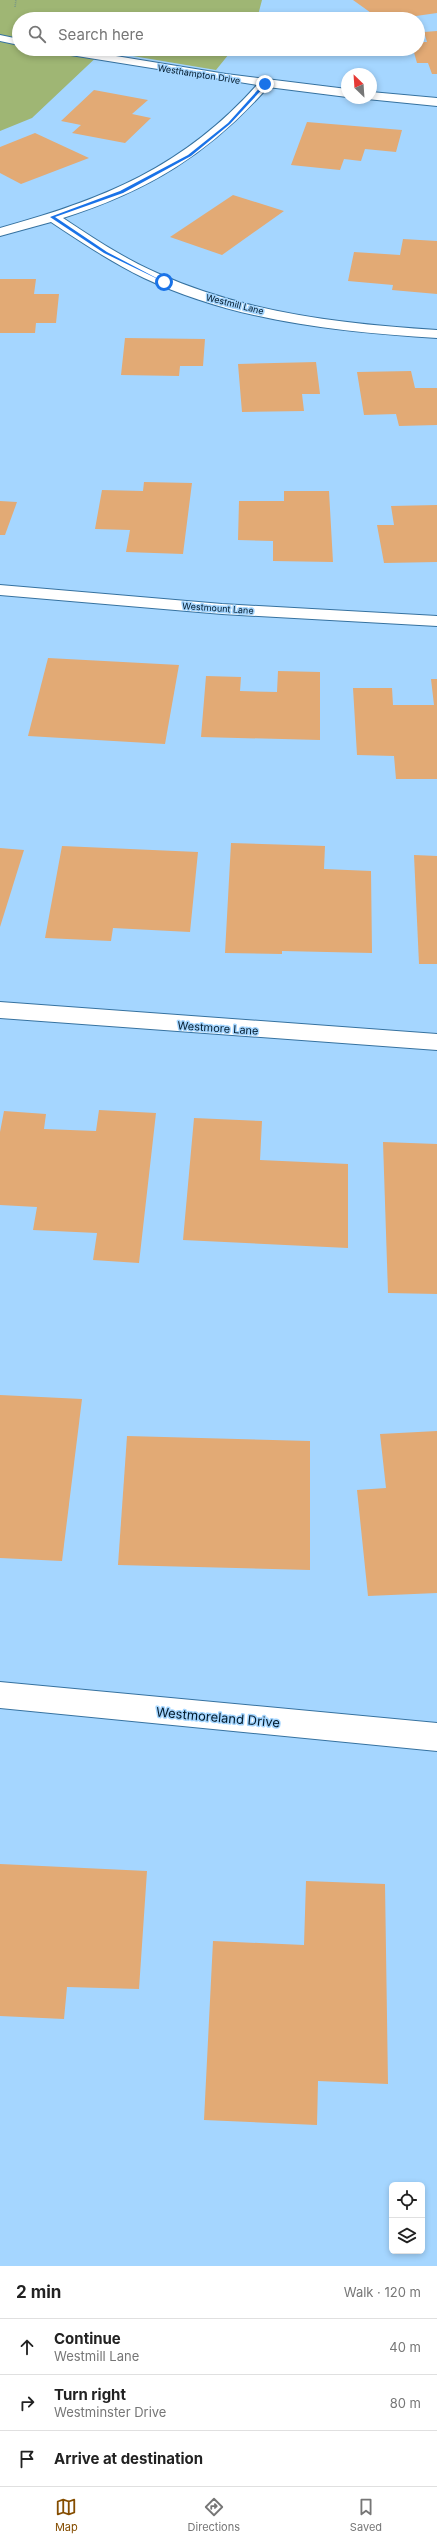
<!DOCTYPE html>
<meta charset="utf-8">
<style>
:root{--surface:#fff;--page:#f2f2f2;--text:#222;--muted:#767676;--line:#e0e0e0;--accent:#854d00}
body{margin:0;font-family:Inter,sans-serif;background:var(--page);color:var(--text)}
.controls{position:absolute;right:12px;bottom:12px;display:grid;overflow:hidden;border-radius:6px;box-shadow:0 2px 6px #0003}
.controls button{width:36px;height:36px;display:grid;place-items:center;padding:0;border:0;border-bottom:1px solid var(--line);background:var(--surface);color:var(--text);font:20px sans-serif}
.compass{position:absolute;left:341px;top:68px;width:36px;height:36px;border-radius:50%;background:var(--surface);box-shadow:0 2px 6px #0003;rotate:335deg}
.stop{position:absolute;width:12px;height:12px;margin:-9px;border:3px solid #1a73e8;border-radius:50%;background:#fff}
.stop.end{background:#1a73e8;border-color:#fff;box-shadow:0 1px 4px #0008}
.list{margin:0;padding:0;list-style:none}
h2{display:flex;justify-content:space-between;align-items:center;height:52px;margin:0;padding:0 16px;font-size:17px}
h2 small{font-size:13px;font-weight:400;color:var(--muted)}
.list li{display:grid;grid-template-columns:26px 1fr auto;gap:12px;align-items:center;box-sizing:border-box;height:56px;padding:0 16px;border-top:1px solid var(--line)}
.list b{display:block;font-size:15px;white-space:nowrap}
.list p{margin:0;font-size:13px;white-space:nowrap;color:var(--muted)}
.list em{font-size:13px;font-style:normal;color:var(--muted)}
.icon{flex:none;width:22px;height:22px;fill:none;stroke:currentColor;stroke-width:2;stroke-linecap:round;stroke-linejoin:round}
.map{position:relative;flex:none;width:437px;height:2266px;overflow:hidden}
.search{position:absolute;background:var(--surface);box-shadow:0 2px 6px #0003;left:12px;right:12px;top:12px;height:44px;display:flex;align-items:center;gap:10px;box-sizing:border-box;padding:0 14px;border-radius:22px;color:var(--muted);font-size:15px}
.sheet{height:220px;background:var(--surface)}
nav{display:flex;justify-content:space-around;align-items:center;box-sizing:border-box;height:56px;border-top:1px solid var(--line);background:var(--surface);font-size:11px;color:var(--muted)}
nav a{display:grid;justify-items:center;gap:2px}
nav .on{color:var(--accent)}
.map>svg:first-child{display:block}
.green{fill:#9fb674}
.building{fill:#e2aa75}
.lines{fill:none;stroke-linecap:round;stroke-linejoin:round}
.minor-casing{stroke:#3672a0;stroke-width:2}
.path{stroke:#547997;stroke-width:1.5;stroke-dasharray:0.5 1.5;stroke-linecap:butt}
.minor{fill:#fff;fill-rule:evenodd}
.route{fill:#1a73e8}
.labels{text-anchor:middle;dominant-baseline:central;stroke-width:3;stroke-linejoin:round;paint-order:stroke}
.far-street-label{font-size:9px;fill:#01192b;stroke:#a5d6ff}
.street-label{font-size:11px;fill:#01192b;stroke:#a5d6ff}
.near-street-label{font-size:13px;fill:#01192b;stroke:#a5d6ff}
</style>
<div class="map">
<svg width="437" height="2266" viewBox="0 0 437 2266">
<rect width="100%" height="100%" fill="#a5d6ff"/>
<!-- green -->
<path class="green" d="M0,0h262l-5,19h-238v30h214l-17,21 -113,-19 -71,67 -32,13z"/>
<!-- building -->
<g class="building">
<path d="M353,0h84v13l-42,6 -8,-6 -13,2z"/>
<path d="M437,31v43h-5l-4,-11h-11l-4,-14h5v-7h9l-3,-10z"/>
<path d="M94,90l54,10 -16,14 19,4 -26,25 -53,-10 9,-8 -20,-4z"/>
<path d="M307,122l95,8 -6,22 -31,-3 -4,12 -17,-2 -4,11 -49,-5z"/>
<path d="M35,133l54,25 -68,26 -21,-11v-26z"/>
<path d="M233,195l51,16 -62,44 -52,-18z"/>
<path d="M403,239l34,2v53l-45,-4 1,-5 -45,-4 6,-29 46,3z"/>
<path d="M0,279h36l-2,15h25l-3,29h-20l-1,10h-35z"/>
<path d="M125,338l80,1 -2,27h-23l-1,10 -58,-1z"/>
<path d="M316,362l4,32h-18l2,17 -62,1 -4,-48z"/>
<path d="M411,371l4,17h22v37l-38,1 -3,-12 -32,1 -7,-43z"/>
<path d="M144,482l48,1 -9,71 -57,-2 4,-22 -35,-1 7,-39 41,1z"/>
<path d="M284,491h45l4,71 -60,-1v-20l-35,-1 1,-39h45z"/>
<path d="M0,501l17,1 -12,33h-5z"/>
<path d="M437,505v57l-53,1 -7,-38h17l-3,-19z"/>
<path d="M48,658l131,7 -14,79 -137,-8z"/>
<path d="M278,671l42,1v68l-119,-3 5,-61 35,1 -1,14 37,1z"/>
<path d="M431,679h6v100h-41l-2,-23 -37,-1 -4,-67h39l1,17h41z"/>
<path d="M231,843l94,3 -1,23 47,2 1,82 -90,-2v3l-57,-1z"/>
<path d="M62,846l136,6 -8,80 -77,-4 -2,13 -66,-3z"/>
<path d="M0,848l24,2 -24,77z"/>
<path d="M414,855l23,1v108h-18z"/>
<path d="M99,1110l57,3 -17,150 -46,-3 4,-27 -64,-3 4,-23 -37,-2v-73l4,-21 42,3 -2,15 52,2z"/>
<path d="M194,1118l68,3 -2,39 88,4v84l-165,-8z"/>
<path d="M383,1142l54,2v150l-49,-1z"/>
<path d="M0,1395l82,4 -20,162 -62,-3z"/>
<path d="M437,1431v162l-69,3 -11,-106 29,-2 -6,-54z"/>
<path d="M127,1436l183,5v129l-192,-5z"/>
<path d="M0,1864l147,7 -8,118 -72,-2 -3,32 -64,-3z"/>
<path d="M306,1881l79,3 3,200 -70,-3 -1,44 -113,-5 9,-179 91,4z"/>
</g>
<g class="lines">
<!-- minor casing -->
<g class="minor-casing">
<g id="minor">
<path d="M0,35l19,4v6l-19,-4z"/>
<path d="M46,49h27l153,25 121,15v8l-79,-10c-59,67 -120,104 -205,131 30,20 60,40 94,55 88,40 185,51 280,57v8c-99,-6 -202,-17 -293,-60 -33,-16 -63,-36 -93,-56l-51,14v-8c103,-28 184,-61 257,-143l-205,-33z"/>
<path d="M371,92l66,6v8l-70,-7 4,-1z"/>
<path d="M0,585l222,19 215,12v10l-215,-12 -222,-19z"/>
<path d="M0,1002l437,32v16l-437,-32z"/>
<path d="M0,1682l437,41v28l-437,-43z"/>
</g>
</g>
<!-- path -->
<path class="path" d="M15,7l1,-7"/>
<!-- minor -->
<use href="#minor" class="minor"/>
</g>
<!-- route -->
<path class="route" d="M264,83l3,1 -37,40 -39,32 -68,37 -68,24 52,35 59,31 -62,-30 -54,-36 70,-26 68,-36 40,-32z"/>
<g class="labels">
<!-- far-street labels -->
<g class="far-street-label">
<text transform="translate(199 74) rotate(9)">Westhampton Drive</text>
<text transform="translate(235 304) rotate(14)">Westmill Lane</text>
<text transform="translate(218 608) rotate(4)">Westmount Lane</text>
</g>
<!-- street labels -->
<g class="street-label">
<text transform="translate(218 1028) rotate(4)">Westmore Lane</text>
</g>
<!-- near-street labels -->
<g class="near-street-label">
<text transform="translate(218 1717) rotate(5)">Westmoreland Drive</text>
</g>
</g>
</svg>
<div class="controls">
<button><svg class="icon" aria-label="locate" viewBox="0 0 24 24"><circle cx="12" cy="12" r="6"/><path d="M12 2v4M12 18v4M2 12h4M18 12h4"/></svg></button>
<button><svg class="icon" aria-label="layers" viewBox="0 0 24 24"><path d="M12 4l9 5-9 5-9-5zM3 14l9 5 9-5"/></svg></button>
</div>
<svg class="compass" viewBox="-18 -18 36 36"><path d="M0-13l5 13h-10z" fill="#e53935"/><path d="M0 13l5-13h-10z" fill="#767676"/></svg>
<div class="stop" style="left:164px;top:282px"></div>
<div class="stop end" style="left:265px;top:84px"></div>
<div class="search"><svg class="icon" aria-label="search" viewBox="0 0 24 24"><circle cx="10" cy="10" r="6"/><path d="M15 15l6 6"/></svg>Search here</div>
</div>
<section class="sheet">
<h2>2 min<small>Walk · 120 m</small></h2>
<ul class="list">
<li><svg class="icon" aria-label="ahead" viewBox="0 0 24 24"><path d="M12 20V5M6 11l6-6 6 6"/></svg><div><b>Continue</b><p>Westmill Lane</p></div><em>40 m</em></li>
<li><svg class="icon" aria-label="right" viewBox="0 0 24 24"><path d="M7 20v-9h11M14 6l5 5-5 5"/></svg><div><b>Turn right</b><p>Westminster Drive</p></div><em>80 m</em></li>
<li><svg class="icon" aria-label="arrive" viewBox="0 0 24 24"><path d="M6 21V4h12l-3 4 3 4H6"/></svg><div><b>Arrive at destination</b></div></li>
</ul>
</section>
<nav>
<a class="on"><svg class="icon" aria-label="map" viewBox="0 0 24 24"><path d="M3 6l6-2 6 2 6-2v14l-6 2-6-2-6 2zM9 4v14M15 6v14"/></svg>Map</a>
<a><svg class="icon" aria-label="directions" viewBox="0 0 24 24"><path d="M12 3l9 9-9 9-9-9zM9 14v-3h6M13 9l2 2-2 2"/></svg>Directions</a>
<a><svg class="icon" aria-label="saved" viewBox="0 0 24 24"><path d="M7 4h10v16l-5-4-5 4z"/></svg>Saved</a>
</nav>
